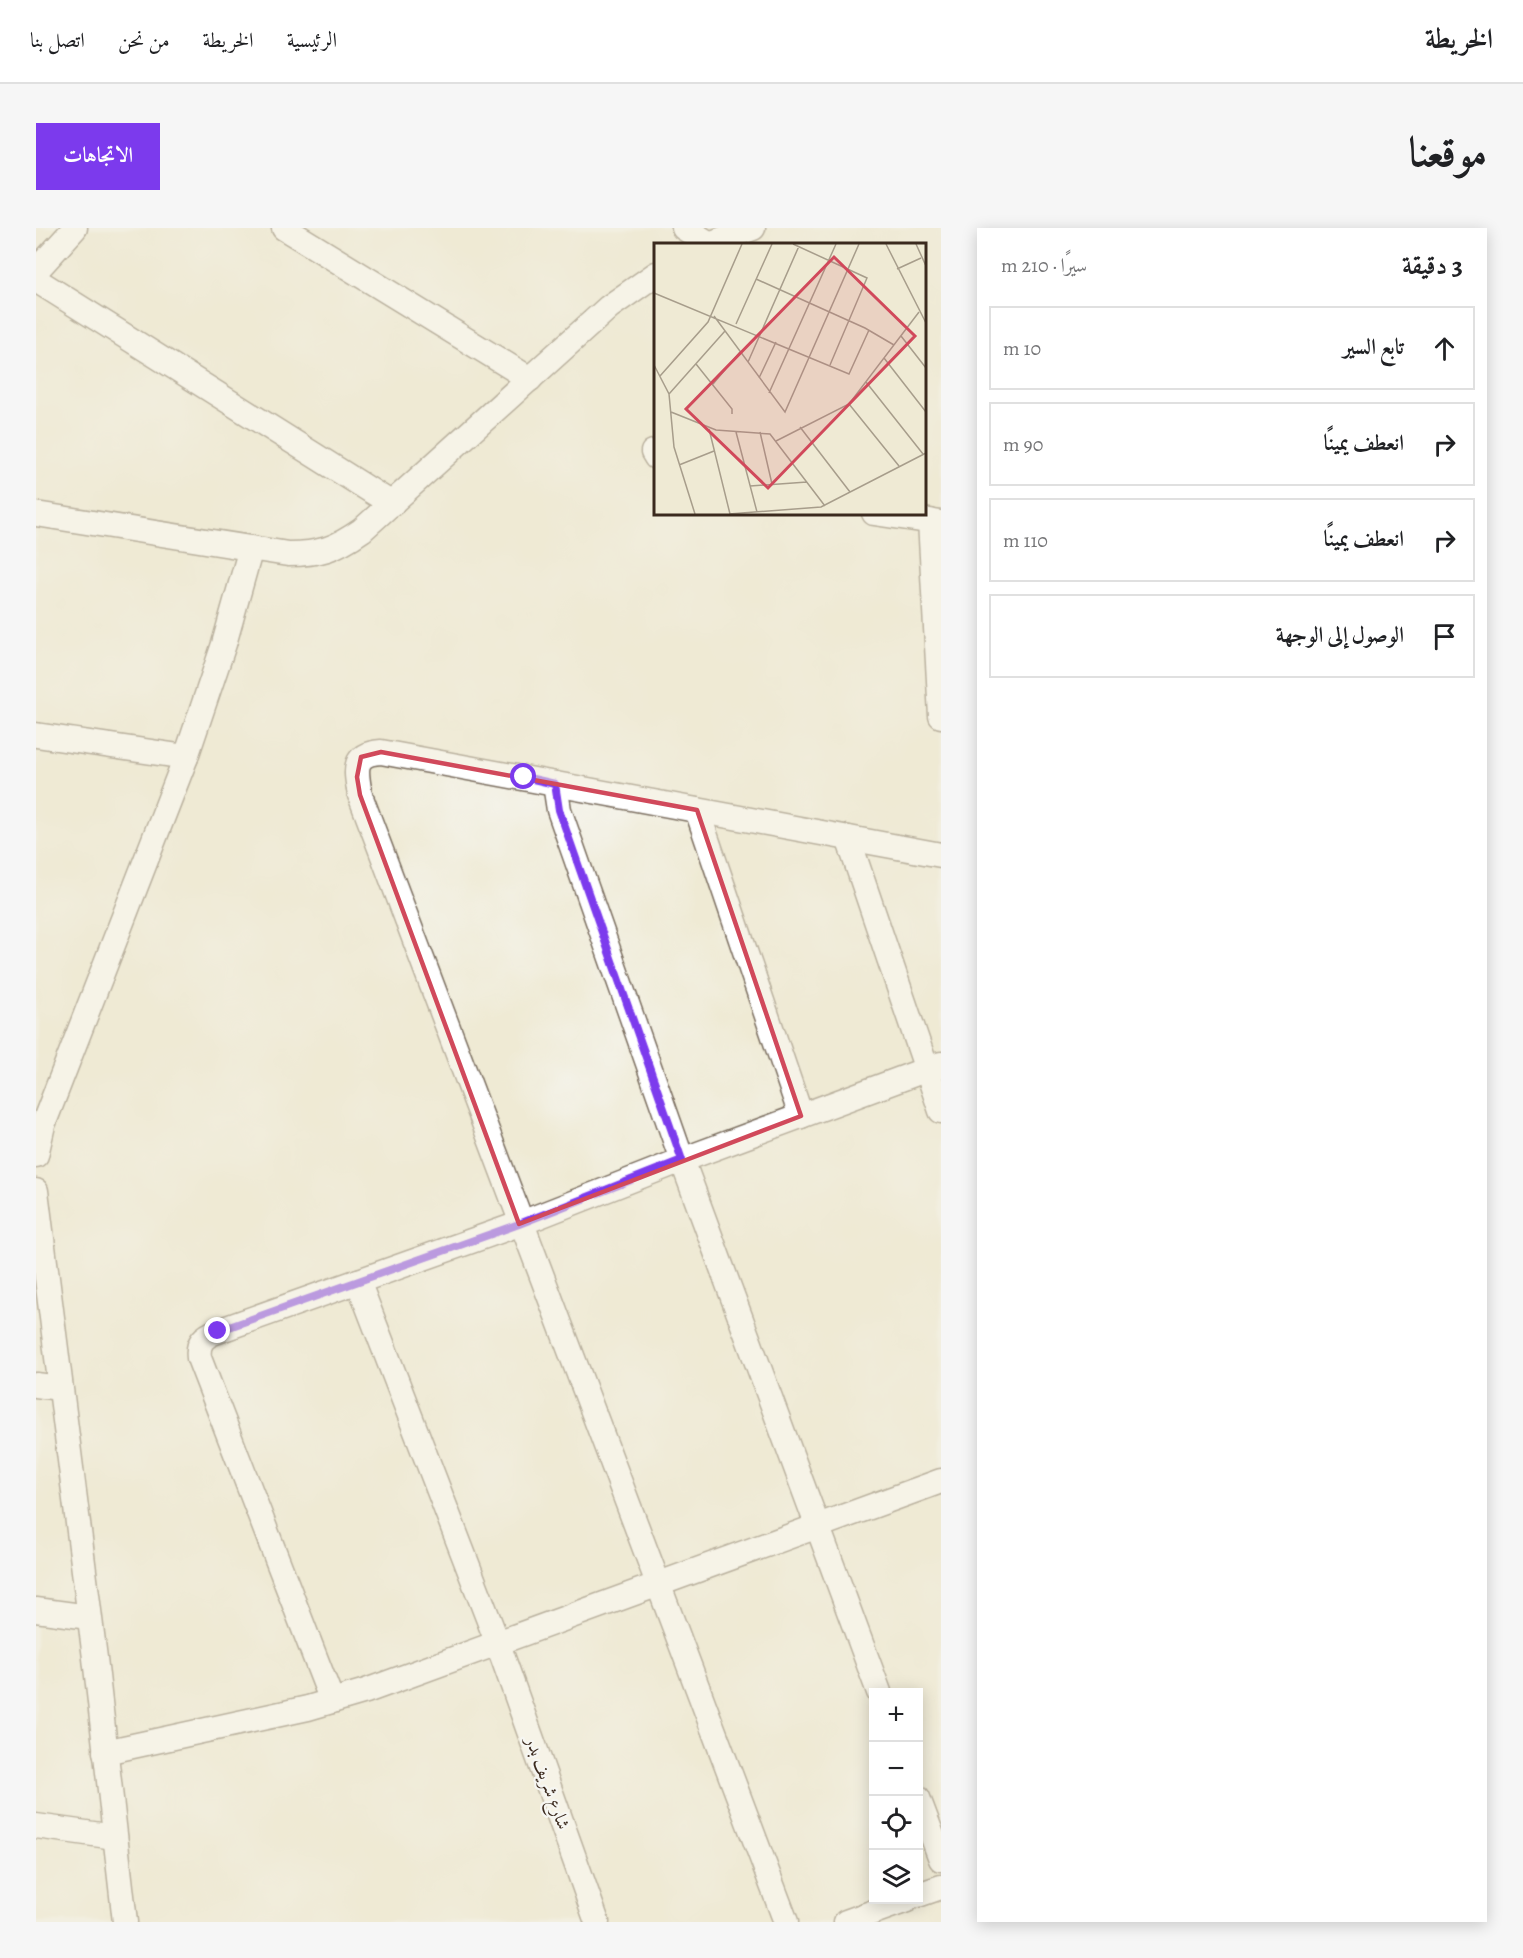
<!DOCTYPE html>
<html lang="ar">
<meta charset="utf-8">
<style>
:root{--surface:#fff;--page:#f6f6f6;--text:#202124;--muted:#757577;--line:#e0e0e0;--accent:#7c3aed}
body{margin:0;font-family:Alegreya,Amiri,serif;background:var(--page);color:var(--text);direction:rtl}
.controls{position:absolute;right:18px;bottom:18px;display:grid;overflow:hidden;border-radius:0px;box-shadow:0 3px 15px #0003}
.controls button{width:54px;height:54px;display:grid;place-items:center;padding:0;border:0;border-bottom:2px solid var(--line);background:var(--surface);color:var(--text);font:30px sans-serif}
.stop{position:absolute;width:18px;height:18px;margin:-14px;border:4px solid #7c3aed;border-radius:50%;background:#fff}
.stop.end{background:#7c3aed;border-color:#fff;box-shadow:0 2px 6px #0008}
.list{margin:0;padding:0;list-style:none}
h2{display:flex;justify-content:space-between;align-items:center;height:78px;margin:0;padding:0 24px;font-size:26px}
h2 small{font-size:20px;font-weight:400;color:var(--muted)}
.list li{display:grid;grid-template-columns:39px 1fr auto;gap:18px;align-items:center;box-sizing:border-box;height:84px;margin:0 12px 12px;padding:0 12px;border:2px solid var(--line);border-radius:0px}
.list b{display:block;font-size:22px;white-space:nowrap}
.list em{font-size:20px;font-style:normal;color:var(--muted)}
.icon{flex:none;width:33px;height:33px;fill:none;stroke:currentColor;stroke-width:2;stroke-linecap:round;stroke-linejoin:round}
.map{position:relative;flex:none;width:905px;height:1694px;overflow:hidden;direction:ltr;border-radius:0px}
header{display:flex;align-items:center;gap:36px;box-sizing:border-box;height:84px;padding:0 30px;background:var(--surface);border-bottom:2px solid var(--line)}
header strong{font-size:28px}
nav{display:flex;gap:33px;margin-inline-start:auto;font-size:21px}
.intro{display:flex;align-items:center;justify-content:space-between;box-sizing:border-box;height:144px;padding:0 36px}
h1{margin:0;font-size:42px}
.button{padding:15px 27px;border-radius:0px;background:var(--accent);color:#fff;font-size:21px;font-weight:700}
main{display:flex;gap:36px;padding:0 36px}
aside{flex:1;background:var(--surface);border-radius:0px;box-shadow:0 3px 15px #0003}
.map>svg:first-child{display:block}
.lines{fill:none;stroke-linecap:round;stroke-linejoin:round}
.minor-casing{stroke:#7a6d5e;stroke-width:27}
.minor{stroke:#fff;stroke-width:24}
.route{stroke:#7c3aed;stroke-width:8}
.marked{fill:none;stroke:#d1495b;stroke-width:4.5;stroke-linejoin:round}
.labels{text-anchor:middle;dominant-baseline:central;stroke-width:4.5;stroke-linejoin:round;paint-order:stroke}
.street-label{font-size:18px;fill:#3b2a1e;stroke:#f6f6f2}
.inset-road{fill:none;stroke:#a79d8b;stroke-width:1.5}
.view{fill:#d1495b;fill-opacity:0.15;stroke:#d1495b;stroke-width:3}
.inset-edge{fill:none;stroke:#3b2a1e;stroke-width:3}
</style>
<header>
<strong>الخريطة</strong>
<nav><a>الرئيسية</a><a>الخريطة</a><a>من نحن</a><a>اتصل بنا</a></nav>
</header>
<div class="intro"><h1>موقعنا</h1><a class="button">الاتجاهات</a></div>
<main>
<aside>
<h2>3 دقيقة<small>سيرًا · 210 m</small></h2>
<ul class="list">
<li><svg class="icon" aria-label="ahead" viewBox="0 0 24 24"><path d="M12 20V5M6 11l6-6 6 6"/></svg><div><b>تابع السير</b></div><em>10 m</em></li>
<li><svg class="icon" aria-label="right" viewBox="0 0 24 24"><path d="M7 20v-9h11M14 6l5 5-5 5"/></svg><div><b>انعطف يمينًا</b></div><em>90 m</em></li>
<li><svg class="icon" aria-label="right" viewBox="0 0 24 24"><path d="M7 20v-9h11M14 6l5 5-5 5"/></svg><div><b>انعطف يمينًا</b></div><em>110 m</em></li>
<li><svg class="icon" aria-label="arrive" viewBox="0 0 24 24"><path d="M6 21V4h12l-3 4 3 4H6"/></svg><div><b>الوصول إلى الوجهة</b></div></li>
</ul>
</aside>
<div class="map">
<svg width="905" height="1694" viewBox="0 0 905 1694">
<rect width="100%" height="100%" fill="#f6f6f2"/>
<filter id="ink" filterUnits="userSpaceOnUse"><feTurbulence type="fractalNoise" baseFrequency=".0167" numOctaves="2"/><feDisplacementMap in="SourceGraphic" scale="12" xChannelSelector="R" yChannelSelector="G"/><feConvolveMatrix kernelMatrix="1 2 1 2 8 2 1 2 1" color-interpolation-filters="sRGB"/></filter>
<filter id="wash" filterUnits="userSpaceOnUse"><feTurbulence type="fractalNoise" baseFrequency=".008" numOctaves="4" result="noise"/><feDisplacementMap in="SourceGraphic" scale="24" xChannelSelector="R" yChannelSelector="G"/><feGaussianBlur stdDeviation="1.35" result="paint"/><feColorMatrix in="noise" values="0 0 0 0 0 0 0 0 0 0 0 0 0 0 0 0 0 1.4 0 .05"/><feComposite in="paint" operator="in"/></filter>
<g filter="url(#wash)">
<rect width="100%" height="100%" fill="#efead4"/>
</g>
<g filter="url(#ink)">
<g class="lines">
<!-- minor casing -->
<g class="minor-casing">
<g id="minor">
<path d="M248,0l246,151"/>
<path d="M648,0l26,16"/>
<path d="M673,16l44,-16"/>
<path d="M0,43l39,-43"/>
<path d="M0,52l356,224"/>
<path d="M617,224l3,5"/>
<path d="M838,285l67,10"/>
<path d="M0,286l252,40c32,0 47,-5 74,-24l247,-223 47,-33"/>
<path d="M894,293l11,195"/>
<path d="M0,507l150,22"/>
<path d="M519,556l4,26 123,350 197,532"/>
<path d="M661,582l104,306"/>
<path d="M812,610l93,273"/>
<path d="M0,927l7,-30 143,-368 38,-113 27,-96"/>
<path d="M0,963l59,467 30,264"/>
<path d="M322,1053l140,363 99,278"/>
<path d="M0,1157l24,3"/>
<path d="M0,1382l53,7"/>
<path d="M296,1473l-133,-343c-2,-16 5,-22 19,-27l301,-107 163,-64 259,-96"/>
<path d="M69,1524l203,-44 58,-17 575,-210"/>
<path d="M882,1570l23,61"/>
<path d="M0,1598l79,11"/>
<path d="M882,1667l23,-8"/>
<path d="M750,1694c-141,-376 -287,-750 -426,-1127 -4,-24 -9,-41 21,-43l560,103"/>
<path d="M810,1694l61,-22"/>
</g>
</g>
<!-- minor -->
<use href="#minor" class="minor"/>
</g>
</g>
<g class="lines" filter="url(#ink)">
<!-- route -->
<path class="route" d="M182,1103l301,-107 163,-64 -123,-350 -4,-26 -31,-7"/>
</g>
<!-- marked area -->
<path d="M0 0H905V1694H0ZM345,524l316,58 104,306 -282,108 -159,-429 -3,-18 4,-20z" fill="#efead4" fill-opacity=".55" fill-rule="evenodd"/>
<path class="marked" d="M345,524l316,58 104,306 -282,108 -159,-429 -3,-18 4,-20z"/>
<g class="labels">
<!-- street labels -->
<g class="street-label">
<text transform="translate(512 1555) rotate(70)">شارع شريف بدر</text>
</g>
</g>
<!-- overview -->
<g transform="translate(618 15)">
<rect width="272" height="272" fill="#efead4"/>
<path class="inset-road" d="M139,1l74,34 -37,87M232,1l40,79M262,1l10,22M243,26l24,-11M102,36l109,49 29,17M0,50l195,81 20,-44M60,73l71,96 74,-168M82,81l36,-80M247,93l25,32M230,115l42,54M94,119l51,-116M42,121l36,45v5M0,122l15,29 5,53 21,67M6,133l48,-54 34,-78M105,135l17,-36M212,139l57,72M59,141l27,-32M115,150l67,-149M15,151l56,-63M195,161l50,62M17,169l45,18 54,4 55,72M146,184l50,65M55,186l21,85M82,189l21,80M106,189l12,52M122,198l73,-37 70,-92M25,222l35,-14M96,243l57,-4M75,271l92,-7 105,-54"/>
<path class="view" d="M180,14l81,79 -147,152 -82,-79z"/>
<rect width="272" height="272" class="inset-edge"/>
</g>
</svg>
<div class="controls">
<button>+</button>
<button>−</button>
<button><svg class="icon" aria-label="locate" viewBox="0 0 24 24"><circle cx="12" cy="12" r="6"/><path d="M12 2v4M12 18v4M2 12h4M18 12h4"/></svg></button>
<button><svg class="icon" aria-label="layers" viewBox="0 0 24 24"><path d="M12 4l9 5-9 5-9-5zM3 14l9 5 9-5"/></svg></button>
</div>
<div class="stop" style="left:488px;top:549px"></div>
<div class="stop end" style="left:182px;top:1103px"></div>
</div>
</main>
